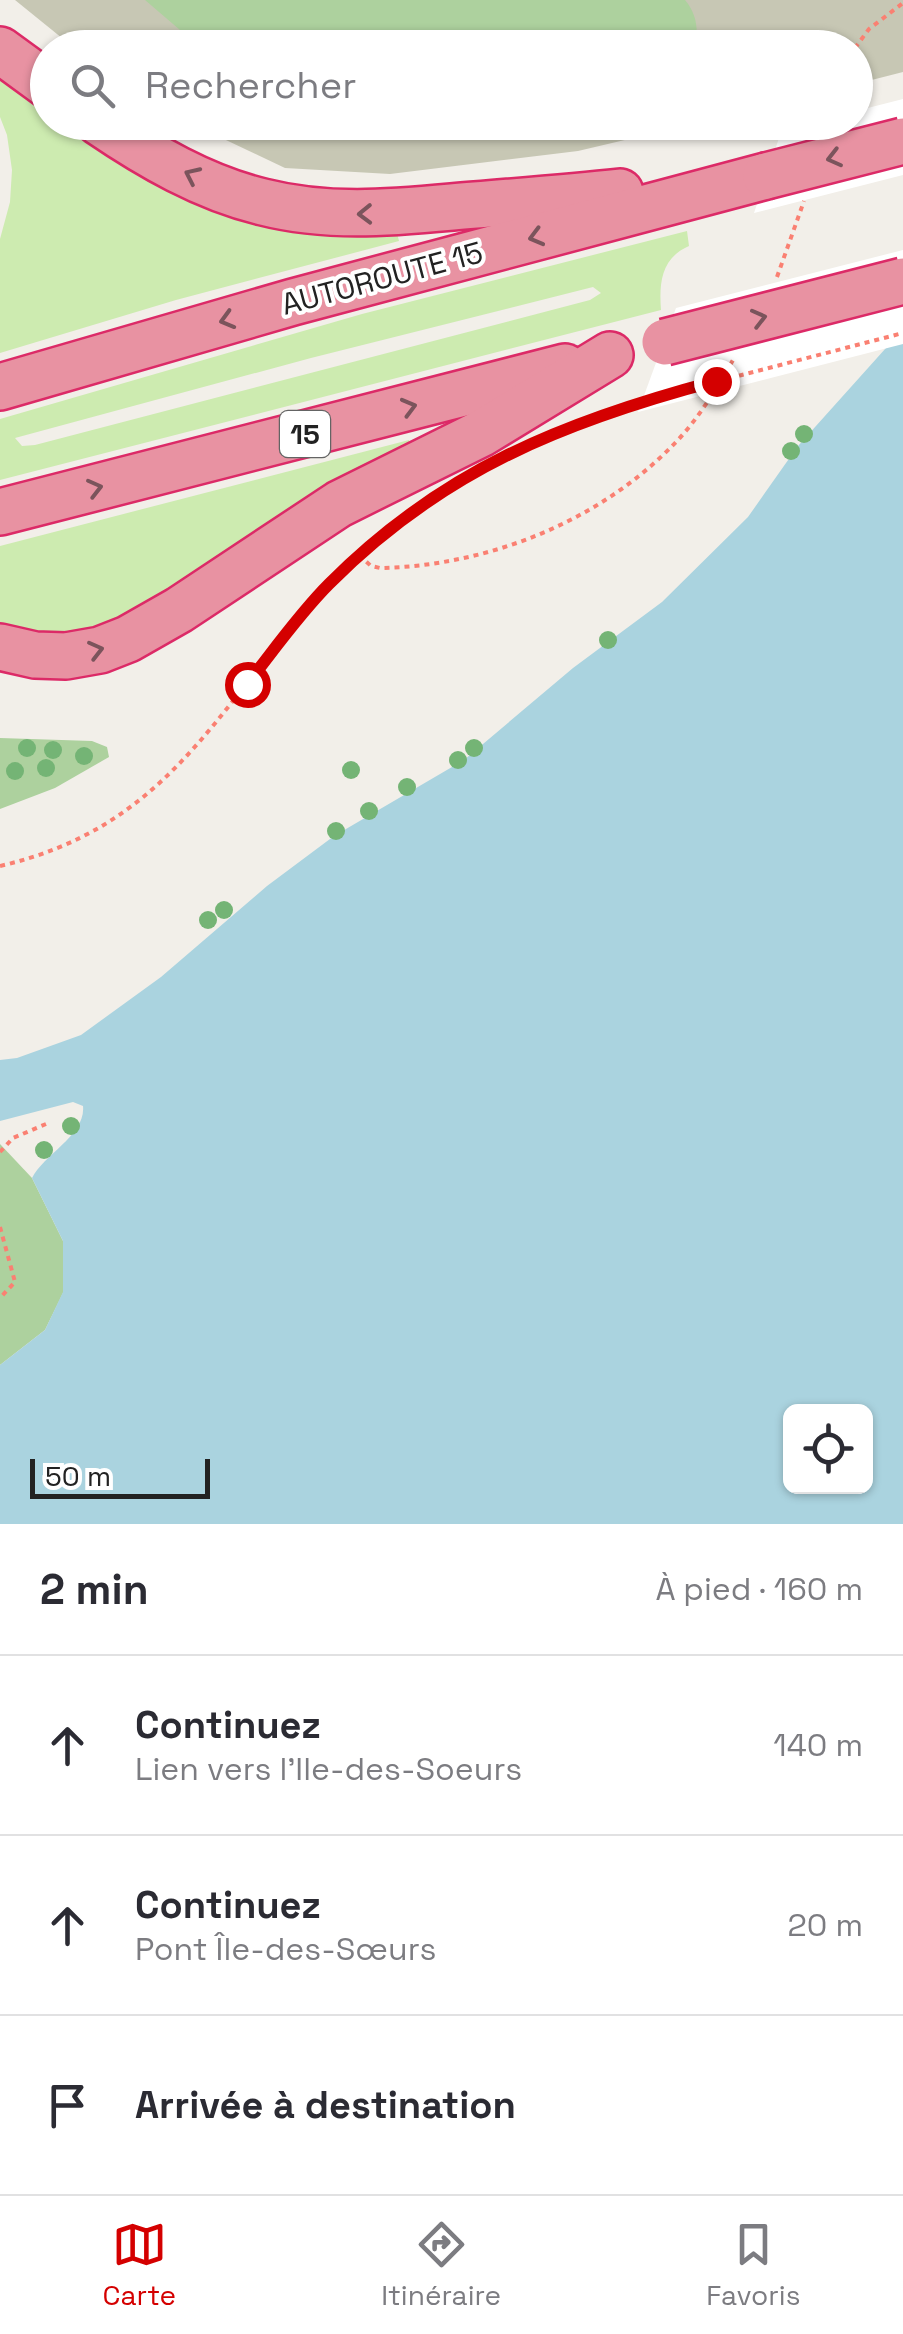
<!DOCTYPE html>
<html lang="fr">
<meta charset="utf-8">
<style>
:root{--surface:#fff;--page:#f7f7f7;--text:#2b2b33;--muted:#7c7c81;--line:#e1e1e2;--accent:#d40000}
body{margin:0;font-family:"Space Grotesk",sans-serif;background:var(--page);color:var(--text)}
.controls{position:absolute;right:30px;bottom:30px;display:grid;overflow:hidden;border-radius:15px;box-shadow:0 2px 8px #0004}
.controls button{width:90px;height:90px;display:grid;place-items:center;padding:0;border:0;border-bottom:2px solid var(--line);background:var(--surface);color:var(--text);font:50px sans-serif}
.scale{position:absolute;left:30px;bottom:25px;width:180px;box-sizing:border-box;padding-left:10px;border:5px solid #222;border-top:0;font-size:28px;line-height:35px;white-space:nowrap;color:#222;-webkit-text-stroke:8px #fff;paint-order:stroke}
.stop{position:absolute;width:30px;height:30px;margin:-22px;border:8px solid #d40000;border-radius:50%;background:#fff}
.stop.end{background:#d40000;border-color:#fff;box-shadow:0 2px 10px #0008}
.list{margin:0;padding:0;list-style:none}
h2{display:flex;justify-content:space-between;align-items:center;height:130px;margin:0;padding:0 40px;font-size:42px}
h2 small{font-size:32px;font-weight:400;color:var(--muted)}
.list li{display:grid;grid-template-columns:65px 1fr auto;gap:30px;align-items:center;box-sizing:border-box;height:180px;padding:0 40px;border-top:2px solid var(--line)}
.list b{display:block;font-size:38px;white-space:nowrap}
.list p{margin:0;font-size:32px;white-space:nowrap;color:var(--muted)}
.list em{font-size:32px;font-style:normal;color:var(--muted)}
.icon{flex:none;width:55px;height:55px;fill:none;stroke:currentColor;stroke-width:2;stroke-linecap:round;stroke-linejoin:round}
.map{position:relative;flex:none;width:903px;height:1524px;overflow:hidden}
.search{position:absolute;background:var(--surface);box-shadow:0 2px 8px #0004;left:30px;right:30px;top:30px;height:110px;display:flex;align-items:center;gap:25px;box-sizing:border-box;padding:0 35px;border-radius:55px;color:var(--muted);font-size:38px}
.sheet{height:670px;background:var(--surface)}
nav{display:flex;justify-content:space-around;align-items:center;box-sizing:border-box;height:140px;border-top:2px solid var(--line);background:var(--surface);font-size:28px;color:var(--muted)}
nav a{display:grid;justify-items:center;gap:5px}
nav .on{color:var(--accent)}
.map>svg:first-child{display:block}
.construction{fill:#c7c7b4}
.grass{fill:#cdebb0;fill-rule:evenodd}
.forest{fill:#add19e}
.water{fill:#aad3df;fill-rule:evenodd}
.pier{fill:#fff}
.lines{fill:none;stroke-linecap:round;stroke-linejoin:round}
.highway-casing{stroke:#dc2a67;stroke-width:50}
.path{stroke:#fa8072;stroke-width:4;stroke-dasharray:5 5;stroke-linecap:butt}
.highway{stroke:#e892a2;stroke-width:45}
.highway-bridge-casing{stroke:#dc2a67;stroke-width:50;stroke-linecap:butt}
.path-bridge{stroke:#fa8072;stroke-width:4;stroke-dasharray:5 5;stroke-linecap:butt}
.highway-bridge{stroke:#e892a2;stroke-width:45}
.tree{fill:#74b475}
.oneway{stroke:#7b545c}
.route{stroke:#d40000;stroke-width:12}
.labels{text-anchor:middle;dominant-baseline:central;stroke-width:8;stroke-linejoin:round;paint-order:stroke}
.shield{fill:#fff;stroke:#646464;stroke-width:2.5}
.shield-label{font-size:28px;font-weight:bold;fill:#222}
.street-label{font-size:30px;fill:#222;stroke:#fff}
</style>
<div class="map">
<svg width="903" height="1524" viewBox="0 0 903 1524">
<rect width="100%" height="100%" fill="#f2efe9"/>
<!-- construction -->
<g class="construction">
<path d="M15,0h888v72l-47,12v-36l-783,-1z"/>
<path d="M190,123h507l-119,28 -188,23 -105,-6z"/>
</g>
<!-- grass -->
<g class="grass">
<path d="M0,69l47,36 1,17 24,1 9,6 315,100 3,12 -223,59 -176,53v-114l10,-37 2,-32 -5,-35 -7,-18z"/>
<path d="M687,231l2,15c-28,12 -30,37 -28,64l-661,170v-61l362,-105zM593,287l8,6 -11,7 -555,145 -13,1 -7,-8 296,-80z"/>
<path d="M409,440l4,14 -327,186 -86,-7v-87z"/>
</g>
<!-- forest -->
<g class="forest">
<path d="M145,0h540c11,13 13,27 11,43l-5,5h-490z"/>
<path d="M0,738l92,3 15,6 2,10 -54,31 -55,21z"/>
<path d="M0,1144l32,34 31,63v52l-18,37 -45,35z"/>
</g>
<!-- water -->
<path class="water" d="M903,329v1195h-903v-159l45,-35 18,-38v-51l-31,-63c12,-24 54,-43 51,-72l-10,-4 -73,19v-61l17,-2 64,-23 80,-58 106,-91 67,-50 130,-76 109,-92 89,-66 86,-85 50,-71zM790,1412h76v74h-76z"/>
<!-- pier -->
<g class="pier">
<path d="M903,99v76l-149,38 28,-84 25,-6 49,-1v-11z"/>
<path d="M903,250v94l-265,68 38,-104z"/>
</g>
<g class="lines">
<!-- highway casing -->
<g class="highway-casing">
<g id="highway">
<path d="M0,50l48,35"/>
<path d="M99,122c50,34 105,66 164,80 63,16 125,11 189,5 56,-5 112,-9 168,-15"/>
<path d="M0,387l293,-85 473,-126"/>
<path d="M0,512l565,-145"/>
<path d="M0,647l35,8 31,1 34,-6 28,-11 51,-29 160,-106 143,-71 128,-78"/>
</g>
</g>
<!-- path -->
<g class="path">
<path d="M855,48l14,-19 34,-26"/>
<path d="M777,277l27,-76"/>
<path d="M552,433l90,-32"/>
<path d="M359,555l12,11 9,2c108,-2 221,-47 296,-126 23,-24 40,-53 57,-82"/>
<path d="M0,866c164,-38 213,-150 314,-266 34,-38 74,-69 115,-100"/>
<path d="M0,1152l13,-14 33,-14"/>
<path d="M0,1227l15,55 -15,16"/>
</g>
<!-- highway -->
<use href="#highway" class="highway"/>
<!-- highway-bridge casing -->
<g class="highway-bridge-casing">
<g id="highway-bridge">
<path d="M766,176l137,-35"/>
<path d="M665,342l238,-61"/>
</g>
</g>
<!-- path-bridge -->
<path class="path-bridge" d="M642,401l261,-68"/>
<!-- highway-bridge -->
<use href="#highway-bridge" class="highway-bridge"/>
</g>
<!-- trees -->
<g class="tree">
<circle cx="804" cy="434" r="9"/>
<circle cx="791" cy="451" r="9"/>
<circle cx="608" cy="640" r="9"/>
<circle cx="27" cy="748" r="9"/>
<circle cx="474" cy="748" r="9"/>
<circle cx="53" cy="750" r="9"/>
<circle cx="84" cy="756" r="9"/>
<circle cx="458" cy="760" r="9"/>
<circle cx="46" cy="768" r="9"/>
<circle cx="351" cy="770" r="9"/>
<circle cx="15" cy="771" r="9"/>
<circle cx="407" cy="787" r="9"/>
<circle cx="369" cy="811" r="9"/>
<circle cx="336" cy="831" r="9"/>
<circle cx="224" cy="910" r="9"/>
<circle cx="208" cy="920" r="9"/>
<circle cx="71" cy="1126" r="9"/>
<circle cx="44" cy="1150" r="9"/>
</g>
<!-- one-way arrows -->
<defs><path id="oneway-chevron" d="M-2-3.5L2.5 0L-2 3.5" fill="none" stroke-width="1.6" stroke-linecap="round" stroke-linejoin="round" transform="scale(2.5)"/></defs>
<g class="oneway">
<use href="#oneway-chevron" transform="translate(834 158) rotate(166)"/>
<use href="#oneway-chevron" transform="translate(192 175) rotate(-155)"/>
<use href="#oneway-chevron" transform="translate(365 214) rotate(179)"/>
<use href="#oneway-chevron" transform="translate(536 237) rotate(165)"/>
<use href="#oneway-chevron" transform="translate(759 318) rotate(-14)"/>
<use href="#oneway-chevron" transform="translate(227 320) rotate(164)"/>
<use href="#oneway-chevron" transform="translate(409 407) rotate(-15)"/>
<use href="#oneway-chevron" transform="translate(95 488) rotate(-14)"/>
<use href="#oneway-chevron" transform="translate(96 650) rotate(-14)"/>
</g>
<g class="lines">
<!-- route -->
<path class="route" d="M247,684c27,-34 52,-70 82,-100 113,-114 236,-163 387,-203"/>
</g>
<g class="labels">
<!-- shield labels -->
<rect class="shield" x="280" y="411" width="50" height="46" rx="8"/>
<g class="shield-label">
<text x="305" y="434">15</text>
</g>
<!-- street labels -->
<g class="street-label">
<text transform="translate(382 278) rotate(-15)">AUTOROUTE 15</text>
</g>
</g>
</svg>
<div class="controls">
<button><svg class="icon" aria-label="locate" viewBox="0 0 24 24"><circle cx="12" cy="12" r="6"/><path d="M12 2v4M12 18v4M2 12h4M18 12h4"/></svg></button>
</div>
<div class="scale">50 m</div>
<div class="stop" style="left:247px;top:684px"></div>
<div class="stop end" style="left:716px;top:381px"></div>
<div class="search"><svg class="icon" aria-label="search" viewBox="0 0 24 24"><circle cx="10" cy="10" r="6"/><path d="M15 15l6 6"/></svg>Rechercher</div>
</div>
<section class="sheet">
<h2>2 min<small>À pied · 160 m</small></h2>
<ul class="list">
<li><svg class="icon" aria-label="ahead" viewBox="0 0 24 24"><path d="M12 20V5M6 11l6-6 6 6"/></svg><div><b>Continuez</b><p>Lien vers l'Ile-des-Soeurs</p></div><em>140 m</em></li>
<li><svg class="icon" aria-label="ahead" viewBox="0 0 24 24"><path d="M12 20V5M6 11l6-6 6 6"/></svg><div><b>Continuez</b><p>Pont Île-des-Sœurs</p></div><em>20 m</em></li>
<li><svg class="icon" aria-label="arrive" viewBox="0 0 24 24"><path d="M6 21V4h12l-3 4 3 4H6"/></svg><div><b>Arrivée à destination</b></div></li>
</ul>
</section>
<nav>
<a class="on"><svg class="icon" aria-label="map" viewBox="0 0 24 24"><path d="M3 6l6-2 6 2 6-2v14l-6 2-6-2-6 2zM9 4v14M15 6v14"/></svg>Carte</a>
<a><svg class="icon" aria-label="directions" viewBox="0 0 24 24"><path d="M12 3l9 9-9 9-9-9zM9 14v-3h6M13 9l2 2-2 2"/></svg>Itinéraire</a>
<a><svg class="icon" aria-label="saved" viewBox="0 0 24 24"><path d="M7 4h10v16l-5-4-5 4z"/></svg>Favoris</a>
</nav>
